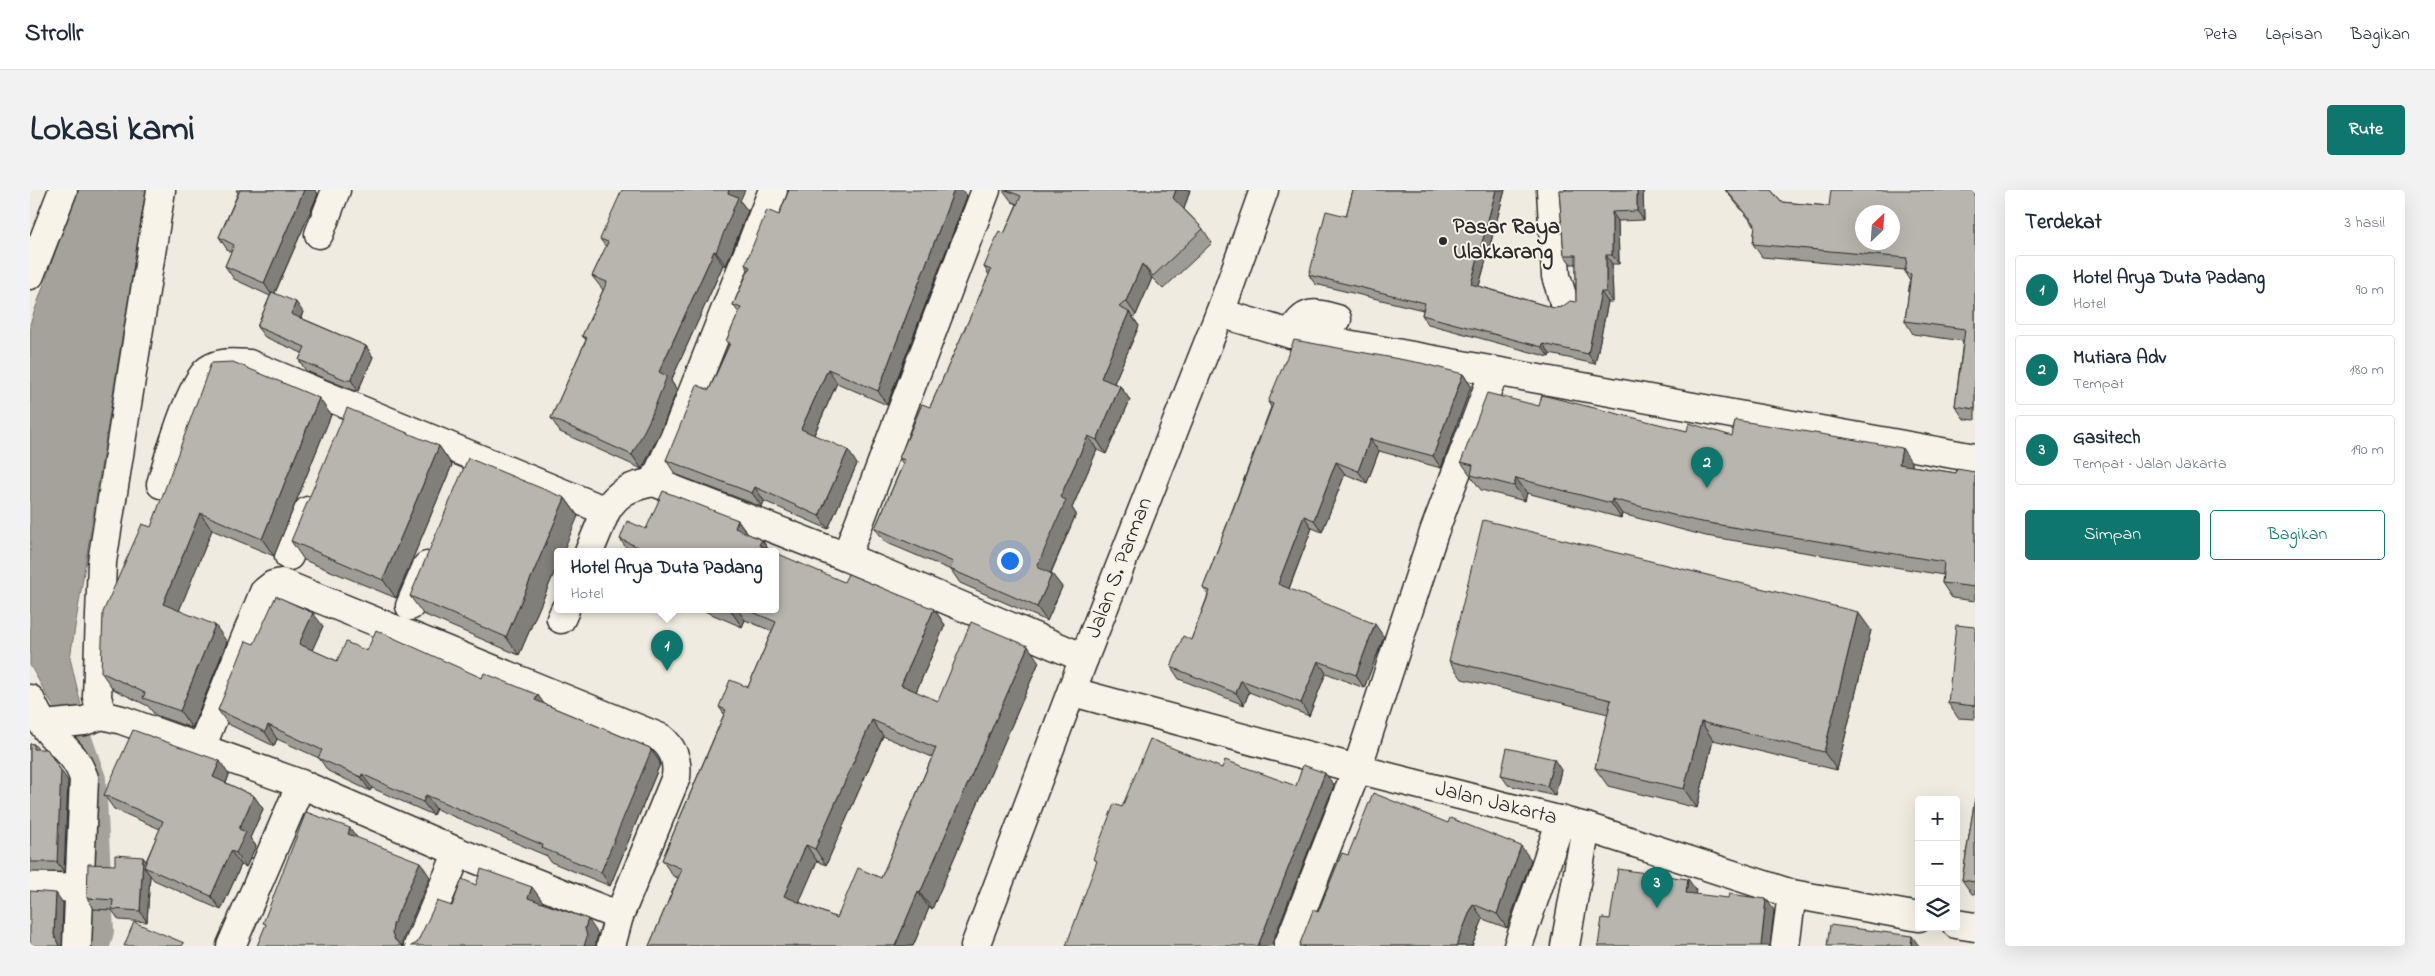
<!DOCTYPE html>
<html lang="id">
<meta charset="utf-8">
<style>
:root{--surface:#fff;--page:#f2f2f3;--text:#1f2937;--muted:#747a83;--line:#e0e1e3;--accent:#0f766e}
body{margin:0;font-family:"Indie Flower",sans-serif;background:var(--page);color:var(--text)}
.controls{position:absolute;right:15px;bottom:15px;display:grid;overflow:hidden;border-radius:5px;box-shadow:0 5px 20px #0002}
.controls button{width:45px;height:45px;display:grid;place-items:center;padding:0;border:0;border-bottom:1px solid var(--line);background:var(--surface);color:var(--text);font:25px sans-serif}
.compass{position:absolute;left:1825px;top:15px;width:45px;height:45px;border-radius:50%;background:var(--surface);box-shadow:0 5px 20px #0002;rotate:25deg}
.you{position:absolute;left:979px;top:370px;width:18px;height:18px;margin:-12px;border:4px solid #fff;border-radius:50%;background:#1a73e8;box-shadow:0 0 0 8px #1a73e833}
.badge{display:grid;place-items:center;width:32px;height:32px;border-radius:50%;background:var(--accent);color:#fff;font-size:16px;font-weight:700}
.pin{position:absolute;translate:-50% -41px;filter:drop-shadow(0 1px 2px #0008)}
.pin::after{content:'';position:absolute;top:26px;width:18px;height:15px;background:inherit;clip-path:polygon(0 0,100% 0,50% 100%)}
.popup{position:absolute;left:524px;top:358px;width:225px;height:65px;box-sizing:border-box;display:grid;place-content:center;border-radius:5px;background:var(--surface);filter:drop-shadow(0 1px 4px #0005);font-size:16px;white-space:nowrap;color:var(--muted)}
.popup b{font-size:19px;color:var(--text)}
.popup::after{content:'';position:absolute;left:50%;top:100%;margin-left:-10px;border:10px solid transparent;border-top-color:var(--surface)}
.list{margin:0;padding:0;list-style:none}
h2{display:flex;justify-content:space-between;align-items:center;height:65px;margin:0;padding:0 20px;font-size:21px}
h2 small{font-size:16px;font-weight:400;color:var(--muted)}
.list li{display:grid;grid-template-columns:32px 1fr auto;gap:15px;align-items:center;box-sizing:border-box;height:70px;margin:0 10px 10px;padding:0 10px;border:1px solid var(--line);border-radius:5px}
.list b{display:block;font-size:19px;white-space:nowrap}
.list p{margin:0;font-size:16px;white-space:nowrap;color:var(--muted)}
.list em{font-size:16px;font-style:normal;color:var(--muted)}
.actions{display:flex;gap:10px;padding:15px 20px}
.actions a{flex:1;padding:11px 0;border:1px solid var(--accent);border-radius:5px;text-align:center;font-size:18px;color:var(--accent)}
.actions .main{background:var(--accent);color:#fff}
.icon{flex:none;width:28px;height:28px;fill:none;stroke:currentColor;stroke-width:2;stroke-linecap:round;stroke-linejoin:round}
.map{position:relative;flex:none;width:1945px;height:756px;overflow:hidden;border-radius:5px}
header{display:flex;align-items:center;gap:30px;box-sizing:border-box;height:70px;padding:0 25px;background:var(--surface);border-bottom:1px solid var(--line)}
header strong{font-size:24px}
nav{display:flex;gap:28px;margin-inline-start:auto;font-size:18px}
.intro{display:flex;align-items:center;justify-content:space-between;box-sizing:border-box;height:120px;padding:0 30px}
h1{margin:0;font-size:35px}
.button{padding:12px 22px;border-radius:5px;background:var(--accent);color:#fff;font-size:18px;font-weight:700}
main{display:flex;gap:30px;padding:0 30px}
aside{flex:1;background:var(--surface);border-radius:5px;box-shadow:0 5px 20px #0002}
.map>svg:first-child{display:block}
.water{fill:#a4a29a;stroke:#74726e}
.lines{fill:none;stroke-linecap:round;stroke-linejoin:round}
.canal{stroke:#a4a29a;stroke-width:28}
.minor-casing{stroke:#2b2b2b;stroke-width:31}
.major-casing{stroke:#2b2b2b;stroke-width:31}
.minor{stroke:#f7f3e8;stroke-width:28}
.major{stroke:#f7f3e8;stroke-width:28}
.wall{fill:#9e9c96;stroke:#2b2b2b;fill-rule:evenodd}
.shaded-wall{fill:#817f7a;stroke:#2b2b2b}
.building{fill:#b8b5ae;stroke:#2b2b2b;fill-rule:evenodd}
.poi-dot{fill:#2b2b2b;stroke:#f7f3e8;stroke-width:2}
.labels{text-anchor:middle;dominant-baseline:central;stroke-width:4;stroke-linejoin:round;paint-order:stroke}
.poi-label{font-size:22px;font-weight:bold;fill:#2b2b2b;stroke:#f7f3e8;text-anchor:start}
.street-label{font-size:22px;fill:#2b2b2b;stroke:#f7f3e8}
</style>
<header>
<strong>Strollr</strong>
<nav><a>Peta</a><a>Lapisan</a><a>Bagikan</a></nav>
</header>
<div class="intro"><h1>Lokasi kami</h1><a class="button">Rute</a></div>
<main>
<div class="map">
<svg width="1945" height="756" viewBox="0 0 1945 756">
<rect width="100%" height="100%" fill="#efebe0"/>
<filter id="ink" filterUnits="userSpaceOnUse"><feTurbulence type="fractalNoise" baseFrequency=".02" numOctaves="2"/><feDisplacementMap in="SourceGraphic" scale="10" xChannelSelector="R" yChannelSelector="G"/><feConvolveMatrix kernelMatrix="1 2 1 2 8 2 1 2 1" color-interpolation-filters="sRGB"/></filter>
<g filter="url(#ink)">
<!-- water -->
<path class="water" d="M47,0h69l-76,468 11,47 -28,1 -23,-41v-341z"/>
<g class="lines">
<!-- canal -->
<path class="canal" d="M36,515l26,74 8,152 -4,15"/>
<!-- minor casing -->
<g class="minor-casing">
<g id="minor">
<path d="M1521,0l5,86 8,26"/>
<path d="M289,44l17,-44"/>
<path d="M0,85l33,-85"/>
<path d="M1190,123l71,21 684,124"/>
<path d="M1261,144c14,-24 21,-22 46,-15"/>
<path d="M624,292l20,-43 99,-249"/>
<path d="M131,294c6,-22 30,-102 47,-114 12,-9 27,-7 41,-6l357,147c12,-20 26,-25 48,-29l192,75 238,101"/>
<path d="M559,362l17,-41"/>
<path d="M259,366l19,-45"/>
<path d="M816,367l140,-367"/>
<path d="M380,416l17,-40"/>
<path d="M531,429l4,-9"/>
<path d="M1043,502l284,77 229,58 206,67 127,23"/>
<path d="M0,509c4,8 8,17 13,25 15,23 30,24 41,54l-7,168"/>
<path d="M72,525l-5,-18 5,-135 59,-372"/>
<path d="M14,535l40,-4 18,-6 20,5 179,64 157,68 161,64"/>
<path d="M171,558l63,-156 9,-7 8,-2 380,155c13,11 17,23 15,39l-57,139 -8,30"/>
<path d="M0,696l51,2"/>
<path d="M1926,734l19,3"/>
<path d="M201,756l70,-162"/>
<path d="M388,756l40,-94"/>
<path d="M1258,756l69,-177 77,-237 60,-160"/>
<path d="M1488,756l43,-126"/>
<path d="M1535,756l21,-119"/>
<path d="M1755,756l7,-52"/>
</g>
</g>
<!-- major casing -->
<g class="major-casing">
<path id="major" d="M945,756l109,-288 136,-345 44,-123"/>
</g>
<!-- minor -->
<use href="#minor" class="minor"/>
<!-- major -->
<use href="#major" class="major"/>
</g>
<!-- wall -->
<g class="wall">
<path d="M206,0h79l3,4 -43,99 28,19 -2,6 65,28 7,11 -15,34 -5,-1 -47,-19 -7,-11 3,-7 -37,-16 -8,-10 13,-31 -36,-17 -9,-13 6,-14 -3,-1 -9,-14 19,-44z"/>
<path d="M973,0h187l-6,19 19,20 9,14 -49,46 -11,-11 -16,37 -3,2 6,9 -25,57 6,3 10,14 -24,54 -9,-4 -25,58 4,6 -25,59 11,14 -15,34 -87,-38 -9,-13 -66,-28 -10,-14 28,-64 -4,-6 31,-51 59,-132 -5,-8 20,-33 13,-30 -5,-2z"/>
<path d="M1323,0h152l-26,96 75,22 8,-1 14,-5v-38h-5l-7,-9 -5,-65h84l1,30 -26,1 1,43h-7l1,38h-5l-13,62 -45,-10 -1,3 -121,-33 -6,-9 1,-5 -108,-26 -6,-9 37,-59z"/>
<path d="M1695,0h46l10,12 48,4 146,-16v230l-11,-1 -9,-13 8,-65 -50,-7 -8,-13 5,-40 -5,-8v-3l-143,-13 -9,-13 2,-18z"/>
<path d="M937,6l-80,209 -50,-22 -23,52 43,29 -29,65 -64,-28 -2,6 -87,-33 -9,-14 43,-70 20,-45 -3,-4 13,-28 -6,-8 15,-36 -3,-4 34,-50z"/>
<path d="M710,11l8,10 -22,55 -3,-1 -52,116 6,9 -17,43 -18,36 -82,-37 -9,-14 35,-78 -4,-4 21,-46 -11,-14 14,-29 -6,-8z"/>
<path d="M1433,184l8,12 -30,82 -62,-17 -12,32 -22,-9 -23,58 -10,-4 -23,61 95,48 -20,51 -38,-15 -17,43 -60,-24 -5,13 -65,-26 -8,-12 20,-27 17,-45 -5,-7 68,-181 -3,-5z"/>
<path d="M1509,216l148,25 45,5 180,27v3l44,7 19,-1v129l-23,-3 -10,-15 1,-8 -237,-39 -84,-22 -1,4 -94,-25 -2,8 -44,-11 -20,-28z"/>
<path d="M301,225l-57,141 -62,-26 -33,80 48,32 -35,86 -37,-13 -7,-9 -35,-17 -12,-17 50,-145z"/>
<path d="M409,256l13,19 -56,133 -92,-38 -13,-19z"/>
<path d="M535,308l13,18 -20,36v12l-39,91 -96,-41 -13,-18z"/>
<path d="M708,330l10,14 14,6 6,9 7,3h-146l-9,-13 26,-10z"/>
<path d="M814,392l90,27 11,16 -29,67 22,9 101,-39 -107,247 -3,-1 -16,38h-264l29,-68 -5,-2 -11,-16 62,-146 -5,-7 29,-20 24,-56 -27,-11 -3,7 -40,-17h74zM853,546l49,21 -51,121 -44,40 -38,-16 18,-41 9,4z"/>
<path d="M293,436l-11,24 25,11 30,-10 115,27 168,70 10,14v2l-50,122 -59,-24 -4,-6 -111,-47 -3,6 -61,-27 -2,3 -42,-20 -9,-13 -42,-19 -3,7 -46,-22 -10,-14 36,-66z"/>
<path d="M1945,437v92l-17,-1 -10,-15z"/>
<path d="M1841,440l-34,140 -124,-30 -16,68 -89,-22 -13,-18 13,-54 -146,-35 -13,-18z"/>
<path d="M0,554h4l4,5 30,32 -4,91h-34z"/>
<path d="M1531,580l-6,26 -47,-11 -7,-10z"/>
<path d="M199,585l-3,8 28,13 9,13 -13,29 6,8 -10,21 -5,-2 -20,45 -67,-30 -4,-5 -3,47 -28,-2 -7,-10 -18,-1 -7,-11 28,-33 31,-4 14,-32 -46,-20 -10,-14z"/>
<path d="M1945,608v96h-3l-10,-14z"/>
<path d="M1318,665l183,5 -24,68 -24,-9 -11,27h-173l19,-34z"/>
</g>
<!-- shaded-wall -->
<g class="shaded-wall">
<path d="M274,0h11l3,4 -45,103 -9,-14z"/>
<path d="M699,0h16l-5,11 8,10 -22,55 -10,-14 12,-59z"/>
<path d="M924,0h8l5,6 -80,209 -9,-14z"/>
<path d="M1146,0h14l-7,22 -10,-14z"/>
<path d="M1466,0h9l-28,103 -6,-9z"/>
<path d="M1607,0h6l1,30 -7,-9z"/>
<path d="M1582,22l6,9 1,43 -7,-9z"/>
<path d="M684,61l9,14 -52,116 6,9 -17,43 -18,36 -10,-14 27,-83z"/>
<path d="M1576,65l6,9 1,38 -7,-10z"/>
<path d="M1112,74l10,14 -16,37 -10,-14z"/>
<path d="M1571,102l7,10 -13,62 -7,-10z"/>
<path d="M266,112l7,10 -5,12 -7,-10z"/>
<path d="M1099,122l10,14 -29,66 -9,-14z"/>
<path d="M1513,154l7,10 -1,3 -7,-10z"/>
<path d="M336,156l7,11 -15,34 -7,-11z"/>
<path d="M798,179l9,14 -27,60 -9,-14z"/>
<path d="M1433,184l8,12 -30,82 -8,-12z"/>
<path d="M1090,196l10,14 -24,54 -9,-14z"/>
<path d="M289,208l12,17 -57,141 -12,-17z"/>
<path d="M1058,246l9,14 -25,58 4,6 -29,67 -10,-14 23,-70z"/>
<path d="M1340,249l9,12 -12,32 -9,-12z"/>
<path d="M409,256l13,19 -56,133 -13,-18z"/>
<path d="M1872,258l10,15 -2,16 -11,-15z"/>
<path d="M818,260l9,14 -29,65 -9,-13z"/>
<path d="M1306,272l9,12 -23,58 -8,-12z"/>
<path d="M1486,288l11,15 -2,8 -11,-15z"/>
<path d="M725,297l9,14 -2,6 -10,-14z"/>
<path d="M535,308l13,18 -15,36h-5v12l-39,91 -13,-18z"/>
<path d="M1582,309l10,15 -1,4 -10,-15z"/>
<path d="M170,323l12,17 -37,91 -12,-17z"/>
<path d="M1274,326l8,12 -26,68 -8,-12z"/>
<path d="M708,330l11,16 -14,-8z"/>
<path d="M732,350l8,12 -11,-7z"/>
<path d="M1022,384l10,13 -15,34 -10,-14z"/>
<path d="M904,419l11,16 -33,76 -11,-16z"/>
<path d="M702,420h6l7,10 -3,7 -11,-16z"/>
<path d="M1828,422l13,18 -34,140 -13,-18z"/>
<path d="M283,423l10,13 -14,31 -10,-13z"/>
<path d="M1345,434l9,13 -20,51 -8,-13z"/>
<path d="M185,435l12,17 -35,86 -12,-17z"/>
<path d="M998,456l11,16 -107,247 -12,-16z"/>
<path d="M1288,471l8,12 -17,43 -8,-13z"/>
<path d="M1211,490l8,12 -5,13 -8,-12z"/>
<path d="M508,505l9,13 -12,-8z"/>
<path d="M842,530l11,16 -57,129 -11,-16z"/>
<path d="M1671,532l12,18 -16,68 -13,-19z"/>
<path d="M238,535l9,14 -3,7 -9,-14z"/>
<path d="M620,558l10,14v2l-50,122 -9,-14z"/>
<path d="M17,559l21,32 -4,91 -7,-10z"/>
<path d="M1524,569l7,11 -6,26 -8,-10z"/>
<path d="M190,571l9,14 -6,16 -10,-14z"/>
<path d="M1295,583l9,12 -63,161h-13z"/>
<path d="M332,584l10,14 -2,3 -9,-14z"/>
<path d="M396,605l10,14 -3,6 -10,-13z"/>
<path d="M224,606l9,13 -13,29 6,8 -10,21 -10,-14 3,-24z"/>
<path d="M320,638l11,15 -13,-9z"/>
<path d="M776,655l11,16 -22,51 -11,-16z"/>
<path d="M1491,656l10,14 -24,68 -10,-14z"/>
<path d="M201,661l10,14 -20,45 -10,-14z"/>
<path d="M113,667l7,10h-6l6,8 -3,47 -7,-11z"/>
<path d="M390,672l10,15 -27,63v6l-8,-6 -3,-7 1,-8z"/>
<path d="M1658,689l8,11 -2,14 -8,-11z"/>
<path d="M502,697l11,15 -4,11 -11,-15z"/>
<path d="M888,702l11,16 -16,38h-18z"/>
<path d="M26,703l7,10 -1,43h-3l-5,-11z"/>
<path d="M1736,709l8,11 -4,36h-9z"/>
<path d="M1443,714l10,15 -11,27h-16z"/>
<path d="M558,729l10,15 -2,8v4h-12l1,-18z"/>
<path d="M1882,746l7,10h-8z"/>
</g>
<!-- building -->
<g class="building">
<path d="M210,0h64l-40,93 -39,-17 9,-21 -15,-8z"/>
<path d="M592,0h107l-1,3 10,4 -22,55 -2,-1 -55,121 8,4 -17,43 -18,36 -81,-37 36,-80 -5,-2 25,-54 -15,-6 16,-34 -8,-3z"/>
<path d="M759,0h165l-76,201 -50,-22 -27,60 47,21 -29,66 -64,-29 -3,6 -86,-33 31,-75 12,5 21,-47 -4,-2 15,-33 -8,-3 17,-38 -5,-2 22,-55 12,5z"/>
<path d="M976,0h170l-3,8 30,31 -50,47 -11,-12 -16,37 -7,6 10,5 -28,66 19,8 -23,54 -9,-4 -28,61 6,3 -29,67 15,7 -15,33 -87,-38 3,-7 -78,-34 30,-68 -6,-2 23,-54 8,3 61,-137 -7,-3 15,-36 5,3 17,-38z"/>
<path d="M1323,0h143l-25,94 83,24 8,-1 8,-6 6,1v-47h-12l-5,-65h78v21l-25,1v43h-6v37h-5l-13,62 -45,-10 -1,3 -120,-32 3,-12 -116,-28 17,-64 20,5z"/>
<path d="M1696,0h45l10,12 48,4 2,-16h144v219l-20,-3 10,-77 -60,-8 6,-47 -6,-1 2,-15 -154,-14 2,-20zM1832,22h30v30h-30z"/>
<path d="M242,102l24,10 -5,12 75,32 -15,34h-5l-47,-20 6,-13 -48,-20z"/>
<path d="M1264,150l127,23 42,11 -30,82 -63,-17 -12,32 -22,-9 -22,58 -10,-4 -26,68 97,40 -19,51 -38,-14 -17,42 -60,-23 -5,13 -65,-26 12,-31 8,4 19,-49 -7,-3 70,-184 -5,-2z"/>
<path d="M203,172l86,36 -57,141 -62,-26 -37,91 52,21 -35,86 -37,-13 2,-5 -44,-21 2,-60 39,-88 9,3 60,-164z"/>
<path d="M1457,203l52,13 3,-11 145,36 2,-8 43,13 3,-16 116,19 51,9 -3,16 57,9 1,-4 18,3v115l-33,-4 2,-21 -248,-41 -84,-22 -1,4 -95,-25 -2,8 -43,-11 2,-10 -12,-3z"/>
<path d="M317,218l92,38 -56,134 -92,-39z"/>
<path d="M438,268l97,40 -59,139 -96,-41z"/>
<path d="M633,301l75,29 -3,8 27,12 -3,5 16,7h-126l-29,-13 7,-18 19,8z"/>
<path d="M1453,330l375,92 -34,140 -123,-30 -17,67 -89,-21 16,-68 -162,-39z"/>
<path d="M746,363l68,29 4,-8 86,35 -33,76 37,16 33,-79 57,24 -108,247 -2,-1 -23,54h-246l33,-77 -20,-9 64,-150 -7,-3 11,-27 18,7 28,-65 -28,-12h28zM842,530l64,28 -55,130 -23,-10 -21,50 -53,-22 22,-51 9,4z"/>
<path d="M246,406l37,17 -14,31 38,17 9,-19 21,9 9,-21 106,48 2,-5 54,22 -3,5 115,48 1,3 -50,121 -59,-24 1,-3 -117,-50 -3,7 -61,-28 -1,3 -43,-19 4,-8 -54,-25 -3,7 -47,-22 28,-69 8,3z"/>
<path d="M1926,435l19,2v79l-27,-3z"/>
<path d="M103,540l87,31 -7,16 41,19 -15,33 7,3 -10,21 -5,-2 -20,45 -67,-29 19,-46 -59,-26z"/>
<path d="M1120,549l72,29 3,-8 71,26 7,-21 22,8 -67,173h-192l31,-85 -4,-2 21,-55 8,3z"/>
<path d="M0,554h4v5h13l14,22 -4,91h-27z"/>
<path d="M1477,558l47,11 -7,27 -46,-11z"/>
<path d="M1343,603l75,30 2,-5 71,28 -24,68 -24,-10 -17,42h-157l14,-36 5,2 24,-59 6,2z"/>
<path d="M1945,608v84l-13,-2z"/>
<path d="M276,622l44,16 -2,6 72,28 -27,63 -1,8 3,7 7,6h4h-47l-2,-1 -1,1h-99l9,-22 -3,-1z"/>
<path d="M85,665l28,2 -3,54 -28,-2 1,-9 -26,-2 1,-34 27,1z"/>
<path d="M451,679l51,18 -4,11 60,21 -3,9 2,9 -3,9h-173l6,-3 20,-42 15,5 10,-27 14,6z"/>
<path d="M1588,679l70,10 -2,14 42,5 1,-4 37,5 -5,47h-163l4,-28 8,1z"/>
<path d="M0,701l26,2 -2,42 5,11h-29z"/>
<path d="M104,732l50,21 -2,3h-58z"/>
<path d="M1800,735l82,11 -1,10h-84z"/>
</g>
</g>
<!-- markers -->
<circle class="poi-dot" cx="1413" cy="51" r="5"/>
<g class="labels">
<!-- poi labels -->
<g class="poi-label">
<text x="1423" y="38">Pasar Raya<tspan x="1423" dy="25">Ulakkarang</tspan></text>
</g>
<!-- street labels -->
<g class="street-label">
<text transform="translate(1090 378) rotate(-69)">Jalan S. Parman</text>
<text transform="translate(1466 614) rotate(14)">Jalan Jakarta</text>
</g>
</g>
</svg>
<div class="controls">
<button>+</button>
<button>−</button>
<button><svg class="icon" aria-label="layers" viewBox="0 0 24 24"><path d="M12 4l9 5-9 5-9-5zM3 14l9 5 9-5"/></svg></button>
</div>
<svg class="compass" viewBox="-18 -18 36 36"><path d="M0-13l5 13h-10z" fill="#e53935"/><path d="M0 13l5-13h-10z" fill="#747a83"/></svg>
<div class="you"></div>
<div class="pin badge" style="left:637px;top:481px">1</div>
<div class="popup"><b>Hotel Arya Duta Padang</b>Hotel</div>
<div class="pin badge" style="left:1677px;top:298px">2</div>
<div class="pin badge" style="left:1627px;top:718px">3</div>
</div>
<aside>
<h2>Terdekat<small>3 hasil</small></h2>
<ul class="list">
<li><span class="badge">1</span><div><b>Hotel Arya Duta Padang</b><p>Hotel</p></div><em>90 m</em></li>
<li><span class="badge">2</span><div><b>Mutiara Adv</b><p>Tempat</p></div><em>180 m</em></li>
<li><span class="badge">3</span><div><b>Gasitech</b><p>Tempat · Jalan Jakarta</p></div><em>190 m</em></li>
</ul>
<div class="actions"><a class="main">Simpan</a><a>Bagikan</a></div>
</aside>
</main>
